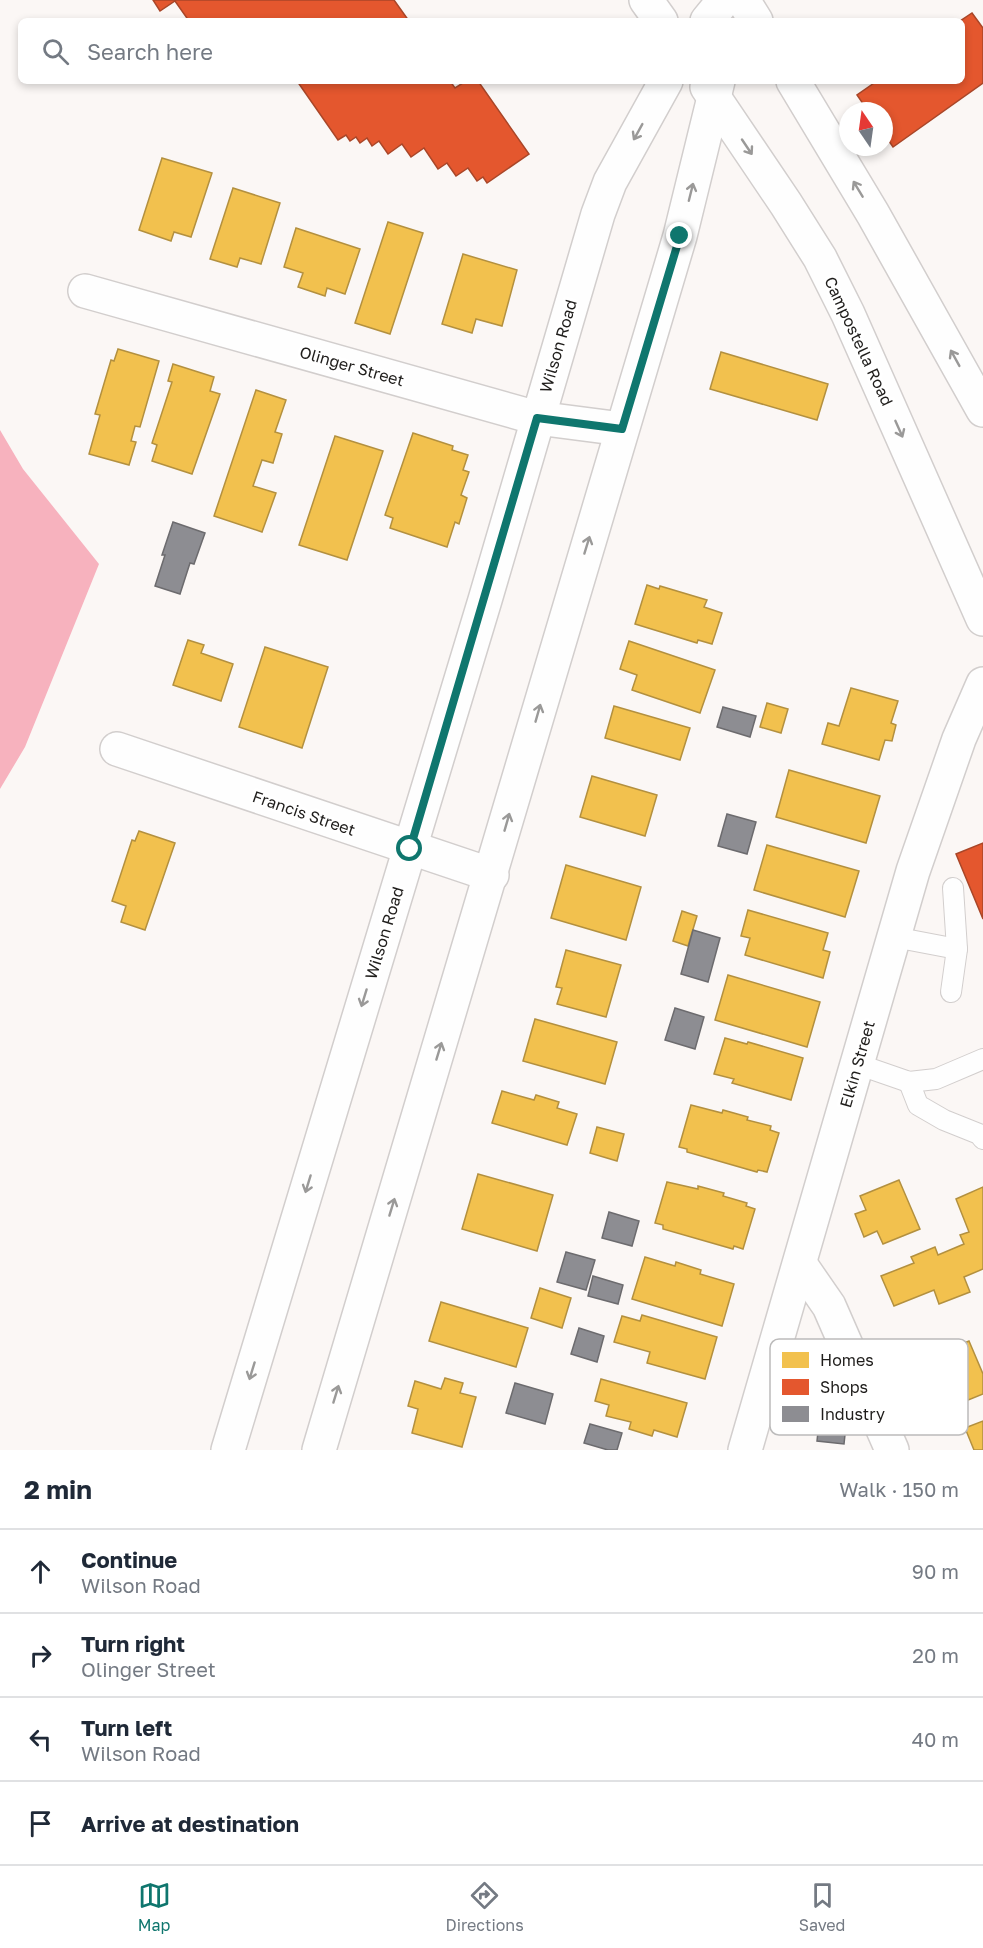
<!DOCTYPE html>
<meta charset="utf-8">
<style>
:root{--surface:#fff;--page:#f2f2f3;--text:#1f2937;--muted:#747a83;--line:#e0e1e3;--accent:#0f766e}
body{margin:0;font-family:"Golos Text",sans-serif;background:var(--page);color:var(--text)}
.compass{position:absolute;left:839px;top:102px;width:54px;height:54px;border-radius:50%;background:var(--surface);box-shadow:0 3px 9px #0003;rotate:347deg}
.stop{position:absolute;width:18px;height:18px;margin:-14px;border:4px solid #0f766e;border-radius:50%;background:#fff}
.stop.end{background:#0f766e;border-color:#fff;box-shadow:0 2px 6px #0008}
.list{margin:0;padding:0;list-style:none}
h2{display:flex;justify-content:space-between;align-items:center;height:78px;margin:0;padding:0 24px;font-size:26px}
h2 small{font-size:20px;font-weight:400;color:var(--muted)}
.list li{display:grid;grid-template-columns:39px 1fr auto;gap:18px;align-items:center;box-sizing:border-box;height:84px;padding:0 24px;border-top:2px solid var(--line)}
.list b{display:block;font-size:22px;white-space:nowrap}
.list p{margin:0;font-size:20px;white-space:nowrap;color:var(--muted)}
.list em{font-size:20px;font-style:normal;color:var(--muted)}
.icon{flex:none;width:33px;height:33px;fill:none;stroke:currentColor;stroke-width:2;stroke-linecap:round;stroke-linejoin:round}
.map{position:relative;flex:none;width:983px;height:1450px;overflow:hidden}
.search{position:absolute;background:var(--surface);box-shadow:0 3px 9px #0003;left:18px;right:18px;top:18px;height:66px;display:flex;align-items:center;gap:15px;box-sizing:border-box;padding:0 21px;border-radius:9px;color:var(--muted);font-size:22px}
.sheet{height:414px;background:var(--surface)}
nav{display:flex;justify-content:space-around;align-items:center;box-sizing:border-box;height:84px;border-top:2px solid var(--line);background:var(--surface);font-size:16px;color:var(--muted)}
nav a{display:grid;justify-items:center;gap:3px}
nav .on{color:var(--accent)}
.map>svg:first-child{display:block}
.water{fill:#f7b2be}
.homes{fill:#f2c14e;stroke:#b3903f;stroke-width:1.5}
.shops{fill:#e4572e;stroke:#a94628;stroke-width:1.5}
.industry{fill:#8d8d92;stroke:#6c6b6e;stroke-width:1.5}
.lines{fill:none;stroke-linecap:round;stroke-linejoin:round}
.lane-casing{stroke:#d2cecd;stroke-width:22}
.street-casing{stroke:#d2cecd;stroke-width:36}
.primary-casing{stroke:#d2cecd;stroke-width:36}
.lane{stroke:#fefefe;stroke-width:20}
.street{stroke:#fefefe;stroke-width:33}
.primary{stroke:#fefefe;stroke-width:33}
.oneway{stroke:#9a9998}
.route{stroke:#0f766e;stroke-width:8}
.labels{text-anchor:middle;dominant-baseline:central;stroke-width:6;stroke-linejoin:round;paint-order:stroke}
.street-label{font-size:16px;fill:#1f1d1b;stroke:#fff}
.key{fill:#fff;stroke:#bcbbbb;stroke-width:1.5}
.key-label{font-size:16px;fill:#1f1d1b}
</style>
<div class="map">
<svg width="983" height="1450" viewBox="0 0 983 1450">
<rect width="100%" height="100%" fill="#fbf7f5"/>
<!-- water -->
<path class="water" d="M0,430l23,39 76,95 -74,183 -25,42z"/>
<!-- homes -->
<g class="homes">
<path d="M162,158l50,15 -21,64 -17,-5 -3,9 -32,-11z"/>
<path d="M233,188l47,15 -19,61 -21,-6 -3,9 -27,-8z"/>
<path d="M388,222l35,11 -33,101 -35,-11z"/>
<path d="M296,228l64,21 -15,45 -18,-6 -2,8 -27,-9 5,-14 -19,-6z"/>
<path d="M463,254l54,16 -15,56 -26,-7 -4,14 -30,-9z"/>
<path d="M118,349l41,12 -19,66 -5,-1 -4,15 5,1 -7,23 -40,-11 11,-39 -5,-1 16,-54 3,1z"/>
<path d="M721,352l107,32 -11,36 -107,-31z"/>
<path d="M173,364l41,13 -4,14 10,3 -28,80 -40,-13 5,-16 -5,-2 20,-61 -4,-1z"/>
<path d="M256,390l30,10 -11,32 7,2 -9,29 -11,-3 -9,26 23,7 -14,39 -48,-16z"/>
<path d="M413,433l40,13 -1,4 16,5 -5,15 6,2 -8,23 6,3 -8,26 -4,-2 -8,25 -57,-19 3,-10 -8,-3z"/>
<path d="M335,436l48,15 -36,109 -48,-15z"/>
<path d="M647,585l12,4 1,-3 47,14 -3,7 18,6 -10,31 -14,-4 -1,3 -62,-19z"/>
<path d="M188,640l16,5 -3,8 32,11 -12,37 -48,-16z"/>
<path d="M629,641l86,29 -15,43 -68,-23 5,-15 -17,-6z"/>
<path d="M265,647l63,20 -26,81 -63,-21z"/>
<path d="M851,688l47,13 -7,22 5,2 -4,16 -7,-1 -6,20 -57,-16 6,-21 11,3z"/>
<path d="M767,703l21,6 -7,24 -21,-6z"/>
<path d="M614,706l76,22 -10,32 -75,-22z"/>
<path d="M789,770l91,26 -14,47 -90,-26z"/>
<path d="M592,776l65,19 -12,41 -65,-19z"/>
<path d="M139,831l36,12 -30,87 -24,-8 5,-16 -14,-5 20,-61 3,1z"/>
<path d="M767,845l92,26 -14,46 -91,-27z"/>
<path d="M566,865l75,22 -15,53 -75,-22z"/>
<path d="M748,910l80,23 -5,17 7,2 -7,26 -78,-23 5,-17 -9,-2z"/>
<path d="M682,911l15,5 -9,30 -15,-5z"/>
<path d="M566,950l55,15 -15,52 -49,-13 5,-16 -6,-1z"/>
<path d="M728,975l92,27 -13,45 -92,-27z"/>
<path d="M535,1019l82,23 -12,42 -82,-23z"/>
<path d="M725,1038l22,6 1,-2 55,16 -12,42 -59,-17 2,-4 -20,-5z"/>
<path d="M502,1091l32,9 2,-5 23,7 -2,6 20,6 -10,31 -75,-22z"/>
<path d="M691,1105l31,8 1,-3 25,7 -1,3 24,6 -1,4 9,3 -12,39 -9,-2 -1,2 -70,-20v-3l-8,-2z"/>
<path d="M597,1127l27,7 -7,27 -27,-8z"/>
<path d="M478,1174l75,21 -16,56 -75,-22z"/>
<path d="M899,1180l21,49 -37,15 -6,-13 -13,6 -9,-23 11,-4 -6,-14z"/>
<path d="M667,1182l31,7v-3l26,7 -1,3 24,7 -1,3 9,3 -12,40 -9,-3 -1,3 -70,-20v-4l-8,-2z"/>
<path d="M983,1187v82l-19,8 6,15 -31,12 -5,-14 -40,16 -13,-30 33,-13 -3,-6 24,-10 3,8 26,-11 -4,-9 9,-3 -13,-33z"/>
<path d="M645,1257l30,9 1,-4 25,8 -1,4 34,10 -12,42 -90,-27z"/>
<path d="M540,1288l31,10 -9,30 -31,-10z"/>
<path d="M441,1302l87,26 -12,39 -87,-26z"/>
<path d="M642,1315l75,22 -12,42 -58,-16 3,-11 -36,-10 8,-26 18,5z"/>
<path d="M969,1341l14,33v20l-32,13 -5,-13 -13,5 -9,-23 10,-4 -6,-14z"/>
<path d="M445,1378l18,5 -3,10 16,4 -14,50 -50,-14 6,-24 -10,-3 7,-25 26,8z"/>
<path d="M601,1379l86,24 -10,34 -23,-7 -2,6 -23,-7 2,-7 -25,-6 3,-11 -14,-4z"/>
<path d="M983,1421v29h-9l-9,-22z"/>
</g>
<!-- shops -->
<g class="shops">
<path d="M153,0h241l15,21h-220l-14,-20 -15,10z"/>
<path d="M972,13l11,15v55l-90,64 -9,-13v-23h-16l-11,-16 20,-14h85v-60h-2z"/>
<path d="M297,81h153l5,7 11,-7h12l51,73 -42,29 -4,-6 -6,4 -9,-13 -12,8 -9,-13 -9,6 -14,-21 -13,9 -9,-13 -14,10 -9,-13 -7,5 -5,-8 -7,5 -4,-6 -6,4 -4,-6 -8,5z"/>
<path d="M983,843v76l-27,-65z"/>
</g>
<!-- industry -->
<g class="industry">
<path d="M173,522l32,11 -11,31 -4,-1 -10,31 -25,-8 10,-31h-3z"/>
<path d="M723,707l33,9 -6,21 -33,-10z"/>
<path d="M727,814l29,8 -9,32 -29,-8z"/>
<path d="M693,930l27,8 -12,44 -27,-8z"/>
<path d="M675,1008l29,9 -9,32 -30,-9z"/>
<path d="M609,1212l30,9 -7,25 -30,-8z"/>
<path d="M566,1252l29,8 -9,30 -29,-8z"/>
<path d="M593,1276l30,9 -5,19 -30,-8z"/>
<path d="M579,1328l25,8 -7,26 -26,-8z"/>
<path d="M515,1383l38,11 -8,30 -39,-11z"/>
<path d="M820,1412l27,4 -3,28 -27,-3z"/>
<path d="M590,1424l32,9 -5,17h-9l-24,-7z"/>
</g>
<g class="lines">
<!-- lane casing -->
<g class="lane-casing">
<g id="lane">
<path d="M894,937l63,12"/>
<path d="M951,992l6,-43 -4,-61"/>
<path d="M857,1064l52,18 27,-3 47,-20"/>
<path d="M909,1082l9,23 26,15 35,14 4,5"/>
</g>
</g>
<!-- street casing -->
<g class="street-casing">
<g id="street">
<path d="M85,291l452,127 85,11"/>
<path d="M117,749l375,126"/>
<path d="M800,1264l29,42 63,144"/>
<path d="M745,1450l168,-579 46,-132 24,-55"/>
</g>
</g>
<!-- primary casing -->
<g class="primary-casing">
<g id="primary">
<path d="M646,0l15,21"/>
<path d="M743,0l13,21"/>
<path d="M707,21l17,-21"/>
<path d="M793,81l80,133 110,196"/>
<path d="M707,87l79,117 34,54 28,56 135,305"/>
<path d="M228,1450l257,-850 113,-386 12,-32 56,-101"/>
<path d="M319,1450l361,-1214 38,-155"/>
</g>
</g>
<!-- lane -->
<use href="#lane" class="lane"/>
<!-- street -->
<use href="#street" class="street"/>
<!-- primary -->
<use href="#primary" class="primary"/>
</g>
<!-- one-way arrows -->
<defs><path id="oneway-shaft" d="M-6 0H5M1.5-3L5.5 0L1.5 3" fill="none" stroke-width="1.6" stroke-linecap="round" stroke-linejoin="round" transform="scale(1.5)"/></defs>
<g class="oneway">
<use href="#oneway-shaft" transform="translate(638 132) rotate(119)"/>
<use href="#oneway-shaft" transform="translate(747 147) rotate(56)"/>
<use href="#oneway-shaft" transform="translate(858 189) rotate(-121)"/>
<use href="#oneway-shaft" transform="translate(691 192) rotate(-76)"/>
<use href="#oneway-shaft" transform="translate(955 358) rotate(-119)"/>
<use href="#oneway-shaft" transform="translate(899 429) rotate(66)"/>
<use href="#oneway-shaft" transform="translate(587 545) rotate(-73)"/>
<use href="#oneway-shaft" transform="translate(538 713) rotate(-74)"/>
<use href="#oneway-shaft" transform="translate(507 822) rotate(-74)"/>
<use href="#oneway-shaft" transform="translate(364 998) rotate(107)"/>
<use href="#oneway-shaft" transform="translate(439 1051) rotate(-73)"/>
<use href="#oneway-shaft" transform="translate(308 1184) rotate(107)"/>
<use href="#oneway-shaft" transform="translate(392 1207) rotate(-73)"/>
<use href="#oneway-shaft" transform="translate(252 1371) rotate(107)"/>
<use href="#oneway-shaft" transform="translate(336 1394) rotate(-73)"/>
</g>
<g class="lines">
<!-- route -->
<path class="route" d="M410,849l127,-431 85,11 58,-193"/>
</g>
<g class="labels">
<!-- street labels -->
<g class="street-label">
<text transform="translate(859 341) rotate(65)">Campostella Road</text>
<text transform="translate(558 346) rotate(-74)">Wilson Road</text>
<text transform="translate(352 366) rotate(16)">Olinger Street</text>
<text transform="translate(304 813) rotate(19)">Francis Street</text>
<text transform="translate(384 933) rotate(-73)">Wilson Road</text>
<text transform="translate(857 1064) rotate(-74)">Elkin Street</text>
</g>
</g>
<!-- legend -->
<rect x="770" y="1339" width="198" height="96" rx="9" class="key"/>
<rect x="782" y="1352" width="27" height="16" fill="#f2c14e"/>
<rect x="782" y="1379" width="27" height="16" fill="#e4572e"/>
<rect x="782" y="1406" width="27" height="16" fill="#8d8d92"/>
<g class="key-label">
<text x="820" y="1366">Homes</text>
<text x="820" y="1393">Shops</text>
<text x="820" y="1420">Industry</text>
</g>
</svg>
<svg class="compass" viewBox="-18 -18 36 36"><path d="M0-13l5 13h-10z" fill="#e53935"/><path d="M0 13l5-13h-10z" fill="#747a83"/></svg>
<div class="stop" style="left:410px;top:849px"></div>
<div class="stop end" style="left:680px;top:236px"></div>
<div class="search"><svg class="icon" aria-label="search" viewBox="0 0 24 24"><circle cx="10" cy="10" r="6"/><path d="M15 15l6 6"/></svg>Search here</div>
</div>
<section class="sheet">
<h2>2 min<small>Walk · 150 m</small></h2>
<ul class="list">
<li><svg class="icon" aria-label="ahead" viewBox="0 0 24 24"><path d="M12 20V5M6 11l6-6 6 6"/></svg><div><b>Continue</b><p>Wilson Road</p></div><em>90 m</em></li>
<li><svg class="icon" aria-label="right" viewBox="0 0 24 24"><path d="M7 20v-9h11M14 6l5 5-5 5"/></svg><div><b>Turn right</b><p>Olinger Street</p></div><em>20 m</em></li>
<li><svg class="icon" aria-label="left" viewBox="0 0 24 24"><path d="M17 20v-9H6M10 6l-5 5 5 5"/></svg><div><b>Turn left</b><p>Wilson Road</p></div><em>40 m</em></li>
<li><svg class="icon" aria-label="arrive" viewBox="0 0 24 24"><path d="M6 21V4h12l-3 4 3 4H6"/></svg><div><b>Arrive at destination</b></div></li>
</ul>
</section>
<nav>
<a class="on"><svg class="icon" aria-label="map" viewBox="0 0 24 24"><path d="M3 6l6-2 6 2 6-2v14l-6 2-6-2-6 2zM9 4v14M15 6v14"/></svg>Map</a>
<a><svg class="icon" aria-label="directions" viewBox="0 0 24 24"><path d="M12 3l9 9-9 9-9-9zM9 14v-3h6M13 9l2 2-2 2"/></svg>Directions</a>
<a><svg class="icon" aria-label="saved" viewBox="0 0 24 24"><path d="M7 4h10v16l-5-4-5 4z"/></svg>Saved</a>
</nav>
